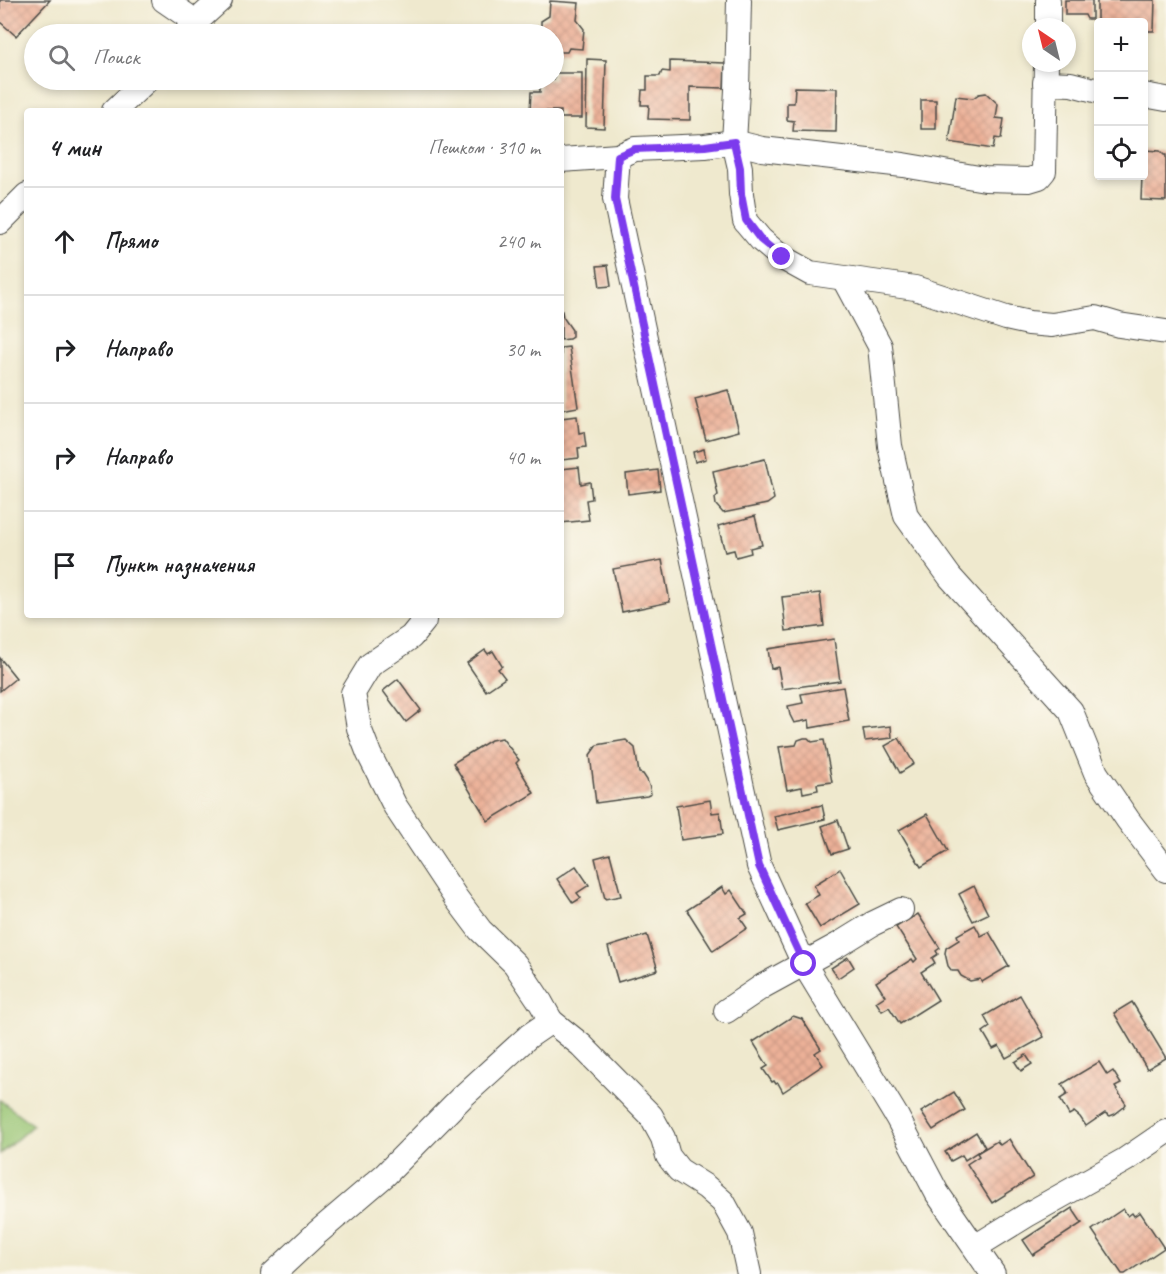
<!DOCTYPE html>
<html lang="ru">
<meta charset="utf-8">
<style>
:root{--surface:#fff;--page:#f6f6f6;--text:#202124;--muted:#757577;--line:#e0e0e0}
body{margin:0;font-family:Caveat,sans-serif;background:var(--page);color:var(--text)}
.controls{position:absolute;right:18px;top:18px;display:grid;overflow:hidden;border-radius:6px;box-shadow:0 3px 9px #0003}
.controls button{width:54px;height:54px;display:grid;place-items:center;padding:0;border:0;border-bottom:2px solid var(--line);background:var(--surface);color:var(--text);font:30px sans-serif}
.compass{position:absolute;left:1022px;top:18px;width:54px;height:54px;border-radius:50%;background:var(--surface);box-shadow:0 3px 9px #0003;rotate:325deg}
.stop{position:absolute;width:18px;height:18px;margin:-14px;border:4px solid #7c3aed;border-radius:50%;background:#fff}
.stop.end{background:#7c3aed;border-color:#fff;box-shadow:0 2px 6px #0008}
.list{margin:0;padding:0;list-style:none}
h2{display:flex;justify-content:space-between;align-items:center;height:78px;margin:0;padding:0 24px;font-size:26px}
h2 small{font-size:20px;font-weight:400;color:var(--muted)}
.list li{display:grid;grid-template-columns:39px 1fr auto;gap:18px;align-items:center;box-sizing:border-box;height:108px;padding:0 24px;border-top:2px solid var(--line)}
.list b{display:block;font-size:22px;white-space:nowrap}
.list em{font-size:20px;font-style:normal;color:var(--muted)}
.icon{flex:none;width:33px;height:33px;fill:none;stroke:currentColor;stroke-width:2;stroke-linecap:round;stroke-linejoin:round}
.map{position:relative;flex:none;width:1166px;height:1274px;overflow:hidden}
.search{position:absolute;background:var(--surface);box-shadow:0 3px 9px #0003;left:24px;top:24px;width:540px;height:66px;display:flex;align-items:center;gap:15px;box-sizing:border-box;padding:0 21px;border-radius:33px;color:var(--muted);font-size:22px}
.panel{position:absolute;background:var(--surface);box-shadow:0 3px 9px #0003;left:24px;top:108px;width:540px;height:510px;border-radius:6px}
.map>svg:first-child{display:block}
.garden{fill:#97c472;stroke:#61784e;stroke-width:1.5}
.building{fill:url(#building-cross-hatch)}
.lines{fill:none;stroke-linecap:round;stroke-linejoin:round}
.minor-casing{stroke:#484843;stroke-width:26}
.minor{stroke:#fff;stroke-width:24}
.route{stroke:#7c3aed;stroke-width:8}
</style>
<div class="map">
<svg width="1166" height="1274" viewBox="0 0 1166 1274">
<defs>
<pattern id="building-cross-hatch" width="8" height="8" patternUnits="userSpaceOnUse" patternTransform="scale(1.5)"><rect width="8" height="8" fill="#ecb198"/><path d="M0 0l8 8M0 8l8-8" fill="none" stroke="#cb9883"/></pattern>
</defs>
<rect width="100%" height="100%" fill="#fbf7ec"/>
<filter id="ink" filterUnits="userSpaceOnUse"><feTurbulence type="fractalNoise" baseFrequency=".0167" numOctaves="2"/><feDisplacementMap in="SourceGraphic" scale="12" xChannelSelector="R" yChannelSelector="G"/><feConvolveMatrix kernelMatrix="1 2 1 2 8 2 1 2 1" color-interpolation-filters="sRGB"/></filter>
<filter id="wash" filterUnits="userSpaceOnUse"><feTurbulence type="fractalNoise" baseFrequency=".008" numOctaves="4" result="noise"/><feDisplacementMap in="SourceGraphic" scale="24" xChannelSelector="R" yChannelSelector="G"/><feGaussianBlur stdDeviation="1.35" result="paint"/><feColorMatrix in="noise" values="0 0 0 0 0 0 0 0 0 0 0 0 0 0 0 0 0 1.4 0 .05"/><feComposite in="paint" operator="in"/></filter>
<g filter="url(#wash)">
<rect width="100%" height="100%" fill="#efe9ce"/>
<!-- garden -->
<path class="garden" d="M0,1100l33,25 -33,29z"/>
<g id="blocks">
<!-- building -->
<g class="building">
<path d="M0,0h50l-34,36 -16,-14z"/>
<path d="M1065,0h27v19h-5l-2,-4h-20z"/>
<path d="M1097,0h58l-1,31h-10v-9h-47z"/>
<path d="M550,1l29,2 -2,17 7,9 -2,20 -13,-1 -2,4h-13v-18h-25v-7h12v-6l8,-5z"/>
<path d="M587,59l19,1 -2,68 -18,-1z"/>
<path d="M670,61l55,2 -1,25 -34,-1v33l-42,-1 1,-14h-8l1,-15h5v-14h13l2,-5 8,1z"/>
<path d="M554,73h28v45h-21v-7h-31l1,-19h9v-12h14z"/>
<path d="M795,87l42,1 -1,44 -43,-1 1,-10 -7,-1v-17h7z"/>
<path d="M986,93l12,11 -2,14 8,1 -3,20 -6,-1 -2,11 -44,-7 7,-46 17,2 6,-4z"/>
<rect x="921" y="100" width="15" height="29"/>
<path d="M1144,150l16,1 4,4h2v46l-25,-1 1,-24h2z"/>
<path d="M608,265l3,21 -11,1 -3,-21z"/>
<path d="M561,311h1l1,6 9,13v7l-3,2 -8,1z"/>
<path d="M569,347l9,60 -17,3v-62z"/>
<path d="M728,390l11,41 -33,9 -11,-41z"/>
<path d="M577,416l2,17 5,-1 2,15 -8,1 1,10 -18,2v-42z"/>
<path d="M704,449l2,10 -11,3 -2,-10z"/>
<path d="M765,459l9,40 -7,5 -44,9 -7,-8 -1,-7 3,-3 -5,-24z"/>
<path d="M579,467l2,17 9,-2 2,17 -6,1 3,20 -28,3v-54z"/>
<path d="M658,470l2,20 -32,4 -2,-20z"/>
<path d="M755,516l7,29 -12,3 1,5 -15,4 -2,-7 -9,2 -7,-26z"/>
<path d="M662,560l8,42 -48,10 -9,-43z"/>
<path d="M820,593l4,33 -38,5 -4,-34z"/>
<path d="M834,639l6,42 -58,8 -4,-22 -7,2 -3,-20z"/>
<path d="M485,650l3,4 5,-3 9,15 -4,3 7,9 -19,13 -19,-28z"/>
<path d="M0,658l16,20 -16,13z"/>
<path d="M398,679l23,31 -15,12 -23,-31z"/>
<path d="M843,687l6,34 -39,7 -1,-8 -15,3 -4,-8 -2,-9 15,-3 -2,-9z"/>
<path d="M891,726l1,12 -27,3 -2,-12z"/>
<path d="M502,738l17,22 -3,3 18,30 -46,28 -35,-58 38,-23z"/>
<path d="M804,738h4l4,4 12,-2 8,42 -15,2 1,6 -15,3 -1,-6 -15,3 -8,-43 17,-2 2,-5z"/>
<path d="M899,738l15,26 -14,9 -15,-27z"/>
<path d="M626,740l9,8 4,25 4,1 4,6 3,8 1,6 -4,2 -51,7 -6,-48 7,-10z"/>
<path d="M710,800l2,13 8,-1 3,22 -42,6 -5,-34z"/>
<path d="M822,805l3,14 -47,11 -4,-14z"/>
<path d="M927,814l21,37 -27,16 -22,-37z"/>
<path d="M838,820l10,29 -16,5 -10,-28z"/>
<path d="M610,854l11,42 -16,3 -10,-41z"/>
<path d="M576,866l13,19 -12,8 4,5 -8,5 -16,-24z"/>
<path d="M840,869l20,35 -40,24 -15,-25 14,-8 -5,-10z"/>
<path d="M974,886l14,28 -15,7 -14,-27z"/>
<path d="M722,887l4,7 5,-4 16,24 -7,4 7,10 -34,23 -26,-41z"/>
<path d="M918,914l22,34 -4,3 2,3 -6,4 3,5 -14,9 17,28 -38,24 -11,-17 -7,4 -6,-9 9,-6 -9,-14 36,-23 2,3 3,-3 -21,-32z"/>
<path d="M975,925l6,11 8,-4 20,34 -27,16 -2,-3 -10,2 -9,-5 -3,-5h-6l-4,-5 -3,-13 1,-5 13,-8 -2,-5z"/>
<path d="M647,935l11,35 -40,12 -10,-35z"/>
<path d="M848,957l6,10 -16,11 -7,-10z"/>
<path d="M1020,995l24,42 -38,21 -7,-12 -6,3 -10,-17 7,-5 -6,-11z"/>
<path d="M1132,1002l34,56 -19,11 -33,-56z"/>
<path d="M793,1016l9,3 19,30 -6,4 8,12 -40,27 -5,-9 -2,1 -2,-3 -2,1 -9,-13 5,-3 -15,-24z"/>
<path d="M1026,1055l6,9 -11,7 -6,-9z"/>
<path d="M1099,1062l8,13 6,-4 8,13 -6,3 11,17 -2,3 -9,7 -5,2 -5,-3 -19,13 -6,-9 -6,-5 -5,3 -9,-16 8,-5 -6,-10z"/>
<path d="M954,1092l11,18 -32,20 -12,-18z"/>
<path d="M976,1132l9,15 -20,13 -3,-5 -11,6 -6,-9z"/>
<path d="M1009,1139l24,38 -41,26 -25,-39 12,-8 -2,-3 20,-12 3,4z"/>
<path d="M1072,1208l10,15 -49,32 -10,-15z"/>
<path d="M1123,1209l5,7 4,-3 2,3 6,-4 24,36 -39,26h-3l-30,-44z"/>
</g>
</g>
</g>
<g filter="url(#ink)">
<use href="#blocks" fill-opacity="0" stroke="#484843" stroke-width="1.5"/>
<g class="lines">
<!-- minor casing -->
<g class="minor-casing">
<g id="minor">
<path d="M164,0l32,22"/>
<path d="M739,0l-2,90 -3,52 6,26 1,26 4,27 16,19 20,17 29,16 105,15 91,30 23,5 23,2 43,-7 24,7 47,7"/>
<path d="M1048,27v-27"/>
<path d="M185,34l11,-12 24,-22"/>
<path d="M1045,83l26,1 27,7"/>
<path d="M1144,95l22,4"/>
<path d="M114,111l33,-31"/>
<path d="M618,156l-3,43 144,667 45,98 93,153 40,76 56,81"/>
<path d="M561,160l57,-4 17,-7 70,-3 29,-4 28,7 141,16 82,14 44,1 10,-3 5,-6 2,-108"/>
<path d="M0,222l27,-27"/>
<path d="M844,279l36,67 10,100 16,70 44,61 121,134 25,62 32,47 38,50"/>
<path d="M726,1011l37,-25 75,-41 34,-21 29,-14"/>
<path d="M551,1021l30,24 70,71 12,22 5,18 11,14 27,17 17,15 17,31 9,41"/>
<path d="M975,1247l52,-32 98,-55 41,-28"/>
<path d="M273,1274l44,-41 68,-58 77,-78 67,-61 22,-15 -10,-18 -26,-39 -35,-34 -24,-32 -61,-92 -26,-52 -10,-26 -6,-35 17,-28 41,-28 13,-16v-6"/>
</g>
</g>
<!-- minor -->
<use href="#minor" class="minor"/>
</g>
</g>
<g class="lines" filter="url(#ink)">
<!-- route -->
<path class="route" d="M782,257l-21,-17 -15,-20 -5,-26 -1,-26 -6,-26 -29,4 -70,3 -17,7 -3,43 144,667 45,98"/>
</g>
</svg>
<div class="controls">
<button>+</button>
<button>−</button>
<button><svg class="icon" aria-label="locate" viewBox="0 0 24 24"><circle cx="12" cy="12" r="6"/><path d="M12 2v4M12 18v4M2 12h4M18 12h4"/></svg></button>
</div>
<svg class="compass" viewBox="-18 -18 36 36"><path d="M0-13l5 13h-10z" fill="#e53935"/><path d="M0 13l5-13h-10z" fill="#757577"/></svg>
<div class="stop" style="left:804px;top:964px"></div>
<div class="stop end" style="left:782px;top:257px"></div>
<div class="search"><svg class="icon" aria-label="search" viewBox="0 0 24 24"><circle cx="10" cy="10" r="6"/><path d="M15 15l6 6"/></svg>Поиск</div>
<section class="panel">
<h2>4 мин<small>Пешком · 310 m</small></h2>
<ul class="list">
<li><svg class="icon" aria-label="ahead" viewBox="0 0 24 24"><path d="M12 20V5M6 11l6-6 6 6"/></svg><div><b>Прямо</b></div><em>240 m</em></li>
<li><svg class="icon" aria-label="right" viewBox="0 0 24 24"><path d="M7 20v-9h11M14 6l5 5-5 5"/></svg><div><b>Направо</b></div><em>30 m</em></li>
<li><svg class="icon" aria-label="right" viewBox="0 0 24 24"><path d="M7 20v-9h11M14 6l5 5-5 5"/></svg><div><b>Направо</b></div><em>40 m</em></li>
<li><svg class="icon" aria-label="arrive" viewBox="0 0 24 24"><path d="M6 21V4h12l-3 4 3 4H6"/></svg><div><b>Пункт назначения</b></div></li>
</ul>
</section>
</div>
